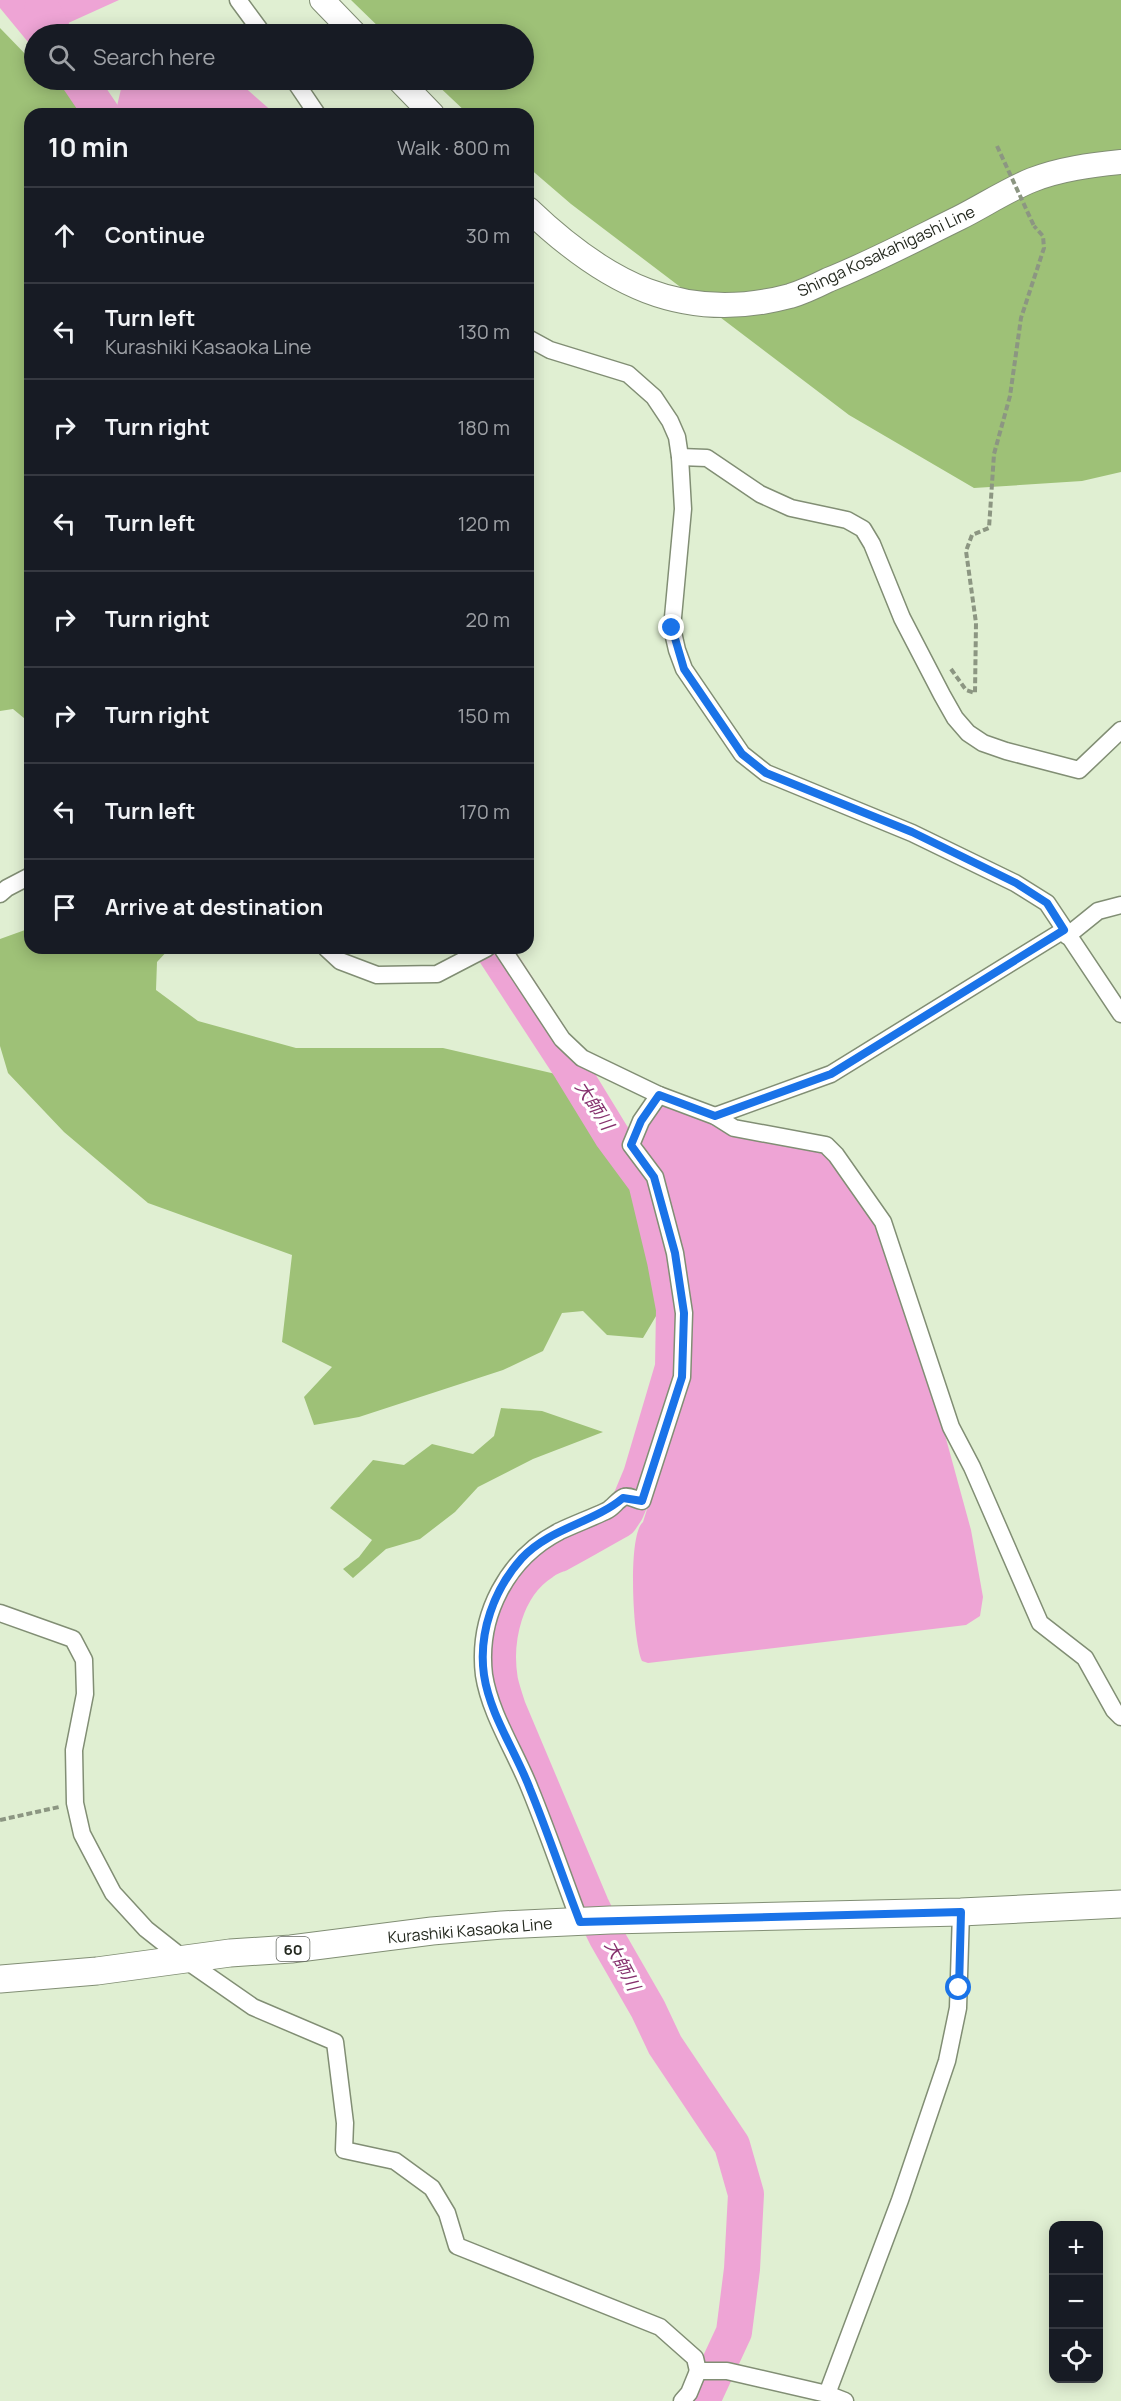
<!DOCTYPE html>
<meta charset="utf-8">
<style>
:root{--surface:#171b24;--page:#20242c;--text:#f1f3f6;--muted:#9ea1a6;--line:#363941}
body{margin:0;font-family:Manrope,"Noto Sans JP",sans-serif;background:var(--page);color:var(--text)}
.controls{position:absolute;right:18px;bottom:18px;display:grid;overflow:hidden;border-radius:12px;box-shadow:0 3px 15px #0003}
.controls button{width:54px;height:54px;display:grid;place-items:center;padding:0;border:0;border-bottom:2px solid var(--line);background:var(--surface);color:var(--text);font:30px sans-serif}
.stop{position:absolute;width:18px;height:18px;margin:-14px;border:4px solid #1a73e8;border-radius:50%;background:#fff}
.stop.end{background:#1a73e8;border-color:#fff;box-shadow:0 2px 6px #0008}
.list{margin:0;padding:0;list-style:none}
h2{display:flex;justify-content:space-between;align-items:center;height:78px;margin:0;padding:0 24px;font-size:26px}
h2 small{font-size:20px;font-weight:400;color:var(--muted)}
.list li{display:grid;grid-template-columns:39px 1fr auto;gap:18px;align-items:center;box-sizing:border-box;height:96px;padding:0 24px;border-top:2px solid var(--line)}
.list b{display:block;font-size:22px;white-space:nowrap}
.list p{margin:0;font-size:20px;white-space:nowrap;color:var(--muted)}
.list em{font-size:20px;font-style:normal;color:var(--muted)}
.icon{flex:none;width:33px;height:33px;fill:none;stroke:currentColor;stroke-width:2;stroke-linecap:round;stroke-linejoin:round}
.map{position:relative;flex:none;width:1121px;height:2401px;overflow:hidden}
.search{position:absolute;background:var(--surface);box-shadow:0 3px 15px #0003;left:24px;top:24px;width:510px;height:66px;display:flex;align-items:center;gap:15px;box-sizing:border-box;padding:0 21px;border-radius:33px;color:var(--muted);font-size:22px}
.panel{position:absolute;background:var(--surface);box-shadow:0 3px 15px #0003;left:24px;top:108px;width:510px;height:846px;border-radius:18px}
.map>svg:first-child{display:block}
.forest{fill:#9ec177}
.water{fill:#eea4d5}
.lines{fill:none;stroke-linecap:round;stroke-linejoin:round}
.river{stroke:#eea4d5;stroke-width:36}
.minor-casing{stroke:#818e74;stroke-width:19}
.secondary-casing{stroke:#818e74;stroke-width:26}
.primary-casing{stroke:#818e74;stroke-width:29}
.path{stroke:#8c9682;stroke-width:4;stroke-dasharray:6 3;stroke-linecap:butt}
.minor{stroke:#fff;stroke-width:16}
.secondary{stroke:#fff;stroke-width:24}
.primary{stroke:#fff;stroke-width:27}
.path-bridge{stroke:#8c9682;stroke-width:4;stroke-dasharray:6 3;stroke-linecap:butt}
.route{stroke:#1a73e8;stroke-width:8}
.labels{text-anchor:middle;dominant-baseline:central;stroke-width:6;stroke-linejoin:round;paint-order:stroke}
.shield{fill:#fff;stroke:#656862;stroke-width:1.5}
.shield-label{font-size:15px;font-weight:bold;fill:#23281e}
.street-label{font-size:16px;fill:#23281e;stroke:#fff}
.water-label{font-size:18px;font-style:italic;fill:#86316e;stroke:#fff}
</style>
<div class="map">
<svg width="1121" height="2401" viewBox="0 0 1121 2401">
<rect width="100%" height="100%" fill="#e0efd2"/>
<!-- forest -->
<g class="forest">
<path d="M351,0h770v472l-39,9 -108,7 -125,-73 -278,-211 -43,-37v-53h-60l-36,-34h92v-46h-138z"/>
<path d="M0,28l31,32 3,1v19h31l17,34h-52v609l-17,-14 -13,2z"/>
<path d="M30,914v34h140l-13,14 -1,28 42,31 98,27h147l117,27 74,108 31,118 -22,37 -36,-3 -24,-24 -21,2 -19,38 -40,19 -144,47 -45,8 -10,-28 28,-30 -50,-25 10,-87 -144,-52 -84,-71 -56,-59 -8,-27v-107l25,-9z"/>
<path d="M501,1408l41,3 61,21 -70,27 -55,28 -23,25 -35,27 -34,10 -33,29 -10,-9 16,-12 13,-17 -42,-32 43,-48 31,5 28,-21 41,10 21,-18z"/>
</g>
<!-- water -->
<g class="water">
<path d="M0,0h119l-75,34h-10v5l-6,3 -28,-34z"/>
<path d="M139,80h89l13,4 34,30h-155l-3,-8 4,-17z"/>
<path d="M660,1103l78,31 85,18 22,25 28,39 69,208 29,106 12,67 -3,19 -14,9 -318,38 -6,-2c-9,-19 -15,-126 1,-139l44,-140 5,-37 -5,-68 -26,-101 -20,-34 7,-21z"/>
</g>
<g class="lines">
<!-- river -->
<g class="river">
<path d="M42,10l12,24"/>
<path d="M79,80l23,34"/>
<path d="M492,948l79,121 41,67 34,46 19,79 9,48 -1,58 -32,108 -15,36 -6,9c-20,11 -40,23 -61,34 -5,2 -11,4 -16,8 -38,24 -50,77 -43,119 2,9 5,18 8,27l83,197 15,31 42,73 17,36 67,100 14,49 -4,75 -8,63 -32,69"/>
</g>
<!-- minor casing -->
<g class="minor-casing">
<g id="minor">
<path d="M238,0l25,34"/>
<path d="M294,80l23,34"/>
<path d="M528,338l22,12 78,24 26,23 16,24 7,16 3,20 3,52 -11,119 5,22 7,19 58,85 24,19 146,60 103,50 32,20 74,111"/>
<path d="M680,457l27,1 53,36 31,14 56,12 16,9 9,15 30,74 40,77 13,23 13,15 15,10 23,8 73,19 42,-40"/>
<path d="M0,894l7,-6 23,-12"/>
<path d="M1067,936l31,-25 23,-6"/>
<path d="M326,948l14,13 37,14 60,-1 50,-26"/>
<path d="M502,948l60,91 20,19 77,37 56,21 19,12 92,17 10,10 47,67 68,205 21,40 68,156 45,35 29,52 7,7"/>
<path d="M715,1116l116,-42 233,-144"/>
<path d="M0,1613l73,26 11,21 1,34 -11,56 1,53 7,31 31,59 33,36 38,30 69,48 82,35 10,81 -1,27 51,11 37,27 15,25 10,33 203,81 35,31 3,13h29l100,23 18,7"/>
<path d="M580,1922c-17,-45 -32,-89 -50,-133 -14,-36 -40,-75 -46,-114 -7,-59 23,-117 76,-144 15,-7 31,-13 46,-20 7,-3 11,-11 18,-14 5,-2 12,3 18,4l40,-124 2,-64 -9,-60 -20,-76 -24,-32 10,-24 18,-26"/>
<path d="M827,2394l73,-194 47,-139 11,-53 3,-96"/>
<path d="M682,2401l7,-8 9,-22"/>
</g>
</g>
<!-- secondary casing -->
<g class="secondary-casing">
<g id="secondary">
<path d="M322,0l33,34"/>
<path d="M399,80l33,34"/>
<path d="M528,209c76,73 154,116 262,87 13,-4 26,-10 38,-16 45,-18 88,-41 131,-62 24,-12 48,-28 73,-38 28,-11 59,-15 89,-18"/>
</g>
</g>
<!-- primary casing -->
<g class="primary-casing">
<path id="primary" d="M0,1979l97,-8 133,-18 61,-4 141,-18 70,-6 108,-5 351,-8 160,-8"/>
</g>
<!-- path -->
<g class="path">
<path d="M951,669l15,21 9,3 1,-70 -10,-72 6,-16 17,-7 5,-74 16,-58 11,-78 23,-70 -1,-12 -9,-10"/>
<path d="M0,1820l59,-13"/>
</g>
<!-- minor -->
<use href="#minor" class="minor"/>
<!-- secondary -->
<use href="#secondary" class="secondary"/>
<!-- primary -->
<use href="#primary" class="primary"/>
<!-- path-bridge -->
<path class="path-bridge" d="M997,146l37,80"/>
</g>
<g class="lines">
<!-- route -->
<path class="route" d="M672,628l12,41 58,85 24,19 146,59 104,51 31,20 17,27 -233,144 -116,42 -56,-21 -18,26 -10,24 23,32 21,76 9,60 -2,64 -40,124 -19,-3c-30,25 -73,30 -101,60 -28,31 -44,75 -38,117 6,40 32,77 46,114 18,44 33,89 50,133l381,-10 -2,76"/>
</g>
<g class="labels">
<!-- shield labels -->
<rect class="shield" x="276.5" y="1937" width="33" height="24" rx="4.5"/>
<g class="shield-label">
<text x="293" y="1949">60</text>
</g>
<!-- street labels -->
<g class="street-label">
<text transform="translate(886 251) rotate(-25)">Shinga Kosakahigashi Line</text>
<text transform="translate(470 1930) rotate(-5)">Kurashiki Kasaoka Line</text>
</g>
<!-- water labels -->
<g class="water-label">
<text transform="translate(595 1105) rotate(57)">大師川</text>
<text transform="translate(623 1965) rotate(62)">大師川</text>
</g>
</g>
</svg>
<div class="controls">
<button>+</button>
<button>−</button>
<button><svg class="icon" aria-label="locate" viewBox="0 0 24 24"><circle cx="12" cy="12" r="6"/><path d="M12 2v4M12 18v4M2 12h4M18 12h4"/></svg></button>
</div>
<div class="stop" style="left:959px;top:1988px"></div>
<div class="stop end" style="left:672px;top:628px"></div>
<div class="search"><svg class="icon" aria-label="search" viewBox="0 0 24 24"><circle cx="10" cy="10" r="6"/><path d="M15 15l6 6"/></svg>Search here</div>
<section class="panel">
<h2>10 min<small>Walk · 800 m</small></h2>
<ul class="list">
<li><svg class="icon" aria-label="ahead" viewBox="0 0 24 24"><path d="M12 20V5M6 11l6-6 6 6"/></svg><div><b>Continue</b></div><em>30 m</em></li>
<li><svg class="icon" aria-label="left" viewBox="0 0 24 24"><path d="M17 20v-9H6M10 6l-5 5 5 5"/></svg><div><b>Turn left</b><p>Kurashiki Kasaoka Line</p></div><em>130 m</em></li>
<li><svg class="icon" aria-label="right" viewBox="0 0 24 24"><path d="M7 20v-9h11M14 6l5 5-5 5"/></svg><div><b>Turn right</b></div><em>180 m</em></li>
<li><svg class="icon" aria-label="left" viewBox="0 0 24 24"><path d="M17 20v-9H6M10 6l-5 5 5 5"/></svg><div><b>Turn left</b></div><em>120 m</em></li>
<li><svg class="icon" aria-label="right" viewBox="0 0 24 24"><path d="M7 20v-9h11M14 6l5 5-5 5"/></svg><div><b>Turn right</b></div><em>20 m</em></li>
<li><svg class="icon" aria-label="right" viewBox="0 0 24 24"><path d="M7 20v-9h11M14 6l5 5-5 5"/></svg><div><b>Turn right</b></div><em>150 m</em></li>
<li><svg class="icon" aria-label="left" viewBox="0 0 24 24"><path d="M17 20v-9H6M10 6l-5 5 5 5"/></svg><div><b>Turn left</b></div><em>170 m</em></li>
<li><svg class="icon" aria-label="arrive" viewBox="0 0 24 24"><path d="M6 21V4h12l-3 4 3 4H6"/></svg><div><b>Arrive at destination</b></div></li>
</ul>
</section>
</div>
